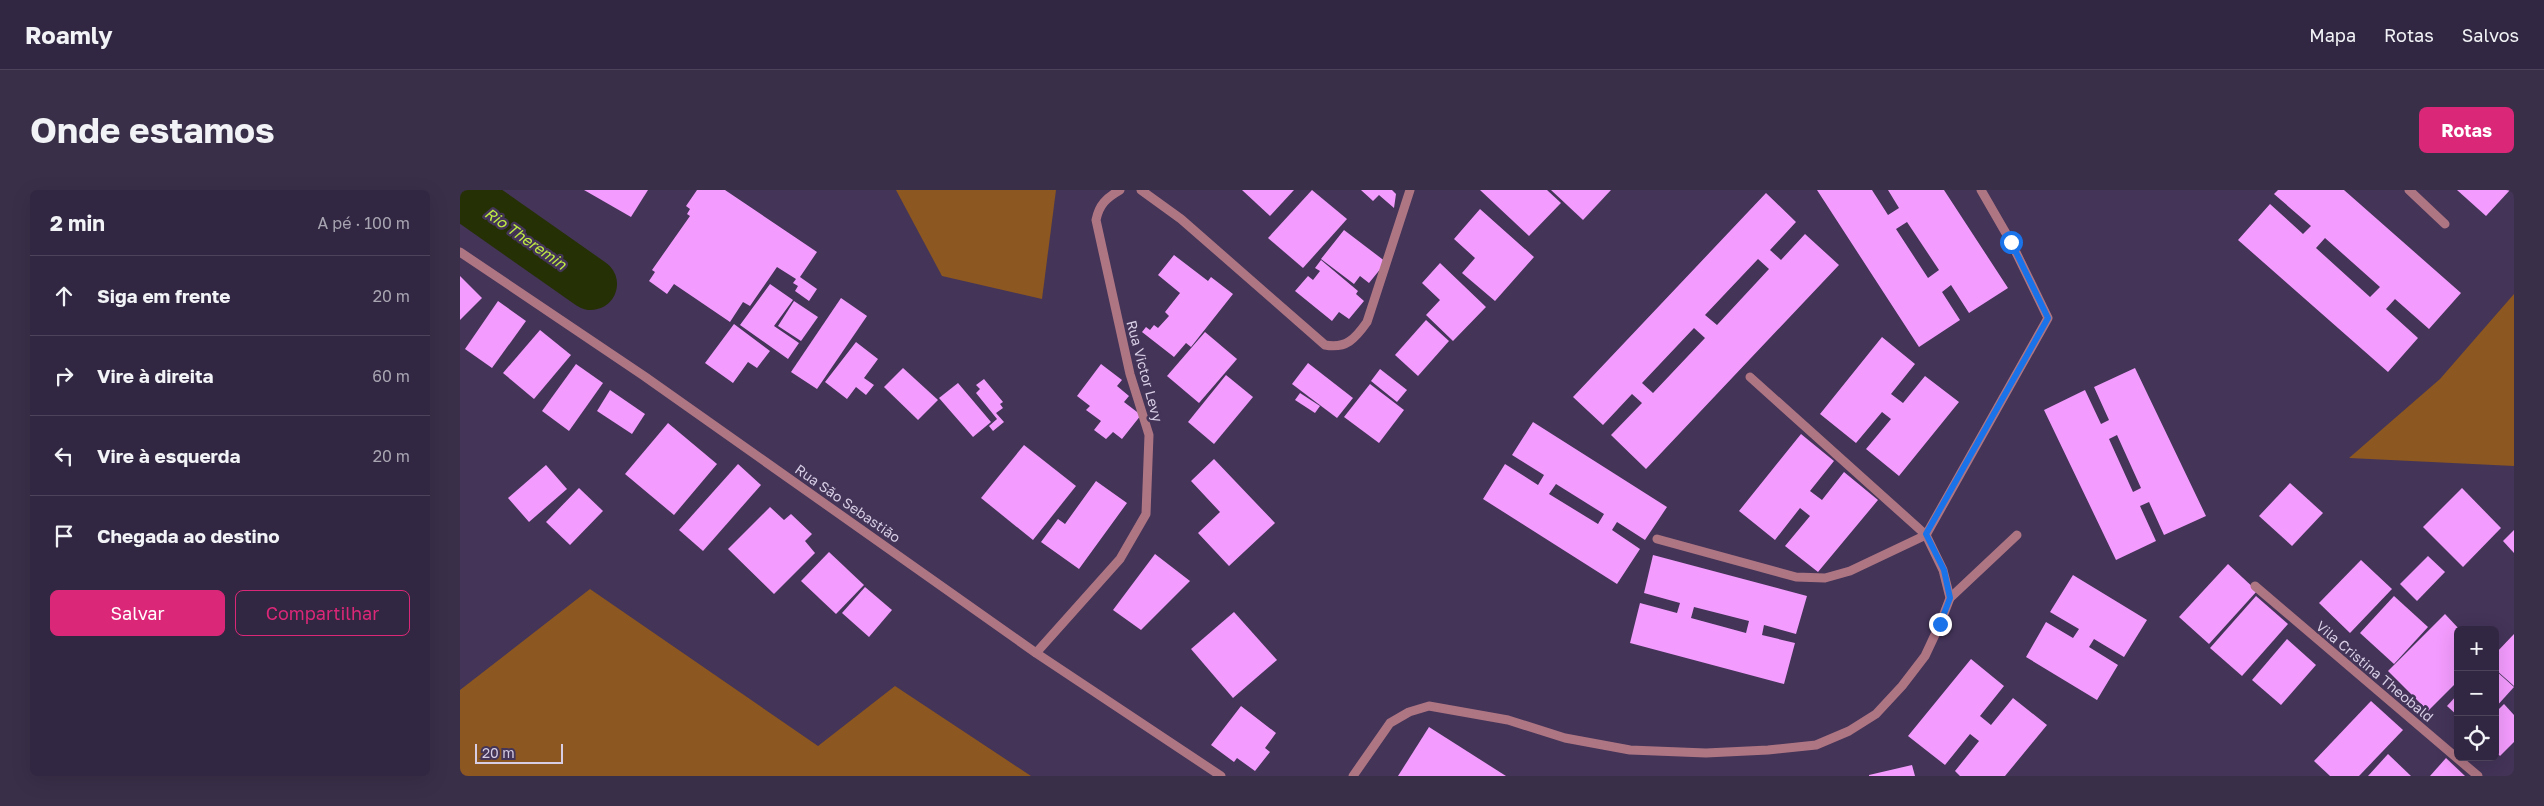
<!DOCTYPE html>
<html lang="pt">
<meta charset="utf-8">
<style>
:root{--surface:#322742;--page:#3a2f49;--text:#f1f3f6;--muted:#a8a5b2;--line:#4d445b;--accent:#db2777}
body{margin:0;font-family:"Golos Text",sans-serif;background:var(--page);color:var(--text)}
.controls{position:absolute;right:15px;bottom:15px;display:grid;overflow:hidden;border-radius:8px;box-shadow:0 5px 20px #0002}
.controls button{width:45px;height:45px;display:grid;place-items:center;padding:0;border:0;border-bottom:1px solid var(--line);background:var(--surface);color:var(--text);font:25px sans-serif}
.scale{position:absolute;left:15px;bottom:12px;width:88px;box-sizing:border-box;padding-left:5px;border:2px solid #d7cee5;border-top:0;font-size:14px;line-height:18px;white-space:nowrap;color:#d7cee5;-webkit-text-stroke:4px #433458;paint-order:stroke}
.stop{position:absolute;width:15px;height:15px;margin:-11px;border:4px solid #1a73e8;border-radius:50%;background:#fff}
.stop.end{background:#1a73e8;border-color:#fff;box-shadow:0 1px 5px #0008}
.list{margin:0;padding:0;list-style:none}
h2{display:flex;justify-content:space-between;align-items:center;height:65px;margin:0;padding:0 20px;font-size:21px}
h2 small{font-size:16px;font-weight:400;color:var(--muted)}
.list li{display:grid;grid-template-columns:32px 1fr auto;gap:15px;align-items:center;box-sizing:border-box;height:80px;padding:0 20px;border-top:1px solid var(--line)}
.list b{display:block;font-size:19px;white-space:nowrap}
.list em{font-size:16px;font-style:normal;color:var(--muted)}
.actions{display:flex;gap:10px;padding:15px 20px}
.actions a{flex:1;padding:11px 0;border:1px solid var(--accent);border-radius:8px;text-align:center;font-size:18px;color:var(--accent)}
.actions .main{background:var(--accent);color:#fff}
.icon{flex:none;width:28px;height:28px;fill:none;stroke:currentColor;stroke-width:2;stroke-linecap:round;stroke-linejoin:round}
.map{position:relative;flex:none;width:2054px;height:586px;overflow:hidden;border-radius:8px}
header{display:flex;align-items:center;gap:30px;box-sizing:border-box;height:70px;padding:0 25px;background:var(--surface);border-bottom:1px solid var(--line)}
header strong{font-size:24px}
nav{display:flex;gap:28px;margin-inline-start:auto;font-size:18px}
.intro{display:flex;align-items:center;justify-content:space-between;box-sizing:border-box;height:120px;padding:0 30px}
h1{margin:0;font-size:35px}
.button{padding:12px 22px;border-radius:8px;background:var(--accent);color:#fff;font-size:18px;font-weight:700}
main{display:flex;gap:30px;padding:0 30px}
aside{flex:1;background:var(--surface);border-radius:8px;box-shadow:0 5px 20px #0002}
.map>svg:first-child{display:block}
.forest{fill:#8c5720}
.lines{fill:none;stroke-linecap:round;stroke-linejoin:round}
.river{stroke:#253004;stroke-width:52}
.building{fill:#f39bfe;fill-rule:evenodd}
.minor{stroke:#ae7583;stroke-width:9}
.route{stroke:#1a73e8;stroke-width:6}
.labels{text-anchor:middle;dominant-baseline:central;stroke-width:5;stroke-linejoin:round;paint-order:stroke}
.street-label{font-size:14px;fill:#d7cee5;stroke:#433458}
.water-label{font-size:15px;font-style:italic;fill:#c0ec43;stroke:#433458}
</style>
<header>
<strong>Roamly</strong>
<nav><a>Mapa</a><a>Rotas</a><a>Salvos</a></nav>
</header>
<div class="intro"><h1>Onde estamos</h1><a class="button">Rotas</a></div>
<main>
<aside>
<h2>2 min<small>A pé · 100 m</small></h2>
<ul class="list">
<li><svg class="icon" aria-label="ahead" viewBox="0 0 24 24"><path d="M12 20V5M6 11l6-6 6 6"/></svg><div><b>Siga em frente</b></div><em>20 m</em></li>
<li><svg class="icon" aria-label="right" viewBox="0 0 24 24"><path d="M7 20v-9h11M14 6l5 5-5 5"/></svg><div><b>Vire à direita</b></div><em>60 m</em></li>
<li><svg class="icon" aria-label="left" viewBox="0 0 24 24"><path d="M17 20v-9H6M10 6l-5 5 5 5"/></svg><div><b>Vire à esquerda</b></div><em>20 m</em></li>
<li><svg class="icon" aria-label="arrive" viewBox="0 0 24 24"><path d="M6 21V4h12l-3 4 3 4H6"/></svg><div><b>Chegada ao destino</b></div></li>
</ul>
<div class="actions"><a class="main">Salvar</a><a>Compartilhar</a></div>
</aside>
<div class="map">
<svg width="2054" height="586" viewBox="0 0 2054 586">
<rect width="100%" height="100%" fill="#433458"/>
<!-- forest -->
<g class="forest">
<path d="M436,0h160l-14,109 -100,-23z"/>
<path d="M2054,104v172l-165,-8 91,-79z"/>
<path d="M130,399l228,157 77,-60 136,90h-571v-86z"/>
</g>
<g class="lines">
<!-- river -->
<path class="river" d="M0,2l131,92"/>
</g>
<!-- building -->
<g class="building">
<path d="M124,0h64l-17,27z"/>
<path d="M237,0h28l92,62 -17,25 17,12 -8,12 -14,-10 3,-5 -5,-3 3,-4 -19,-12 -27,39 -7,-4 -13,20 -56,-38 -7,10 -18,-13 6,-9 -3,-2 38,-54 -3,-2 3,-5 -4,-3z"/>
<path d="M782,0h52l-24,26z"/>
<path d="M852,0l35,29 -44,49 -35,-30z"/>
<path d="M901,0h31l4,4 -2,14 -15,-13 -6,6z"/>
<path d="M1020,0h67l14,13 -32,33z"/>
<path d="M1091,0h60l-28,30z"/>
<path d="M1357,0h55l16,25 11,-7 -11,-18h56l64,98 -39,25 -18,-28 -9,7 18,28 -41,27zM1447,32l32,48 -11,8 -32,-49z"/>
<path d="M1818,0h66l117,103 -32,36 -34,-30 -9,10 32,29 -30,34 -150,-132 32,-36 33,30 8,-8 -37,-32zM1865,48l55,49 -10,10 -54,-49z"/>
<path d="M1997,0h53l-24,26z"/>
<path d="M1306,3l30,29 -26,28 11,10 24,-26 34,31 -193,204 -35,-34 31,-32 -10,-9 -29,31 -30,-28zM1298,69l11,10 -52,56 -12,-10zM1234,138l11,10 -52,55 -11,-10z"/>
<path d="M1020,19l54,48 -39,44 -33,-28 13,-15 -21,-19z"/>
<path d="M884,40l42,32 -17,21 -9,-7 -6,8 -33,-25z"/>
<path d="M714,65l34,26 3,-4 22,17 -42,53 -5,-4 -12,14 -32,-25 4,-5 4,3 4,-5 4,3 11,-12 -4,-4 15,-19 -22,-18z"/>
<path d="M861,70l37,31 -2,3 8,7 -15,18 -10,-7 -7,9 -37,-30 13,-15 5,4 7,-9 -5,-3z"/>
<path d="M980,73l46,44 -33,34 -27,-26 14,-15 -18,-17z"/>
<path d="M0,86l22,22 -22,22z"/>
<path d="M310,94l23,16 -19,26 25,17 -11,16 -48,-34z"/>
<path d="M381,108l26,18 -50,73 -26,-17z"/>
<path d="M38,111l28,20 -34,47 -27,-19z"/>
<path d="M334,111l24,16 -17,24 -23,-15z"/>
<path d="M966,130l23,21 -31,35 -23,-21z"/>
<path d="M274,134l36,27 -13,17 -9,-6 -15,21 -28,-20z"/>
<path d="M80,140l31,25 -37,44 -31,-26z"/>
<path d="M745,142l32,27 -38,44 -32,-27z"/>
<path d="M1422,147l33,27 -24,30 12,9 22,-27 34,26 -60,74 -33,-27 25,-30 -9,-7 -26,31 -36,-29z"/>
<path d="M396,152l22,17 -14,19 10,7 -8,10 -10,-8 -9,12 -22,-17z"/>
<path d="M848,173l45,35 -16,20 -45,-34z"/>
<path d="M116,174l27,19 -34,48 -27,-20z"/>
<path d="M641,174l21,16 -5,6 12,10 -5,6 17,13 -19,24 -9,-7 -7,7 -12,-9 7,-9 -15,-11 4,-4 -13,-10z"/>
<path d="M443,178l35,32 -20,20 -34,-33z"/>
<path d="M1675,178l71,148 -42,19 -15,-33 -9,4 16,35 -40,19 -72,-150 41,-20 16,34 8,-4 -15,-33zM1657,245l24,53 -8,4 -24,-53z"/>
<path d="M920,179l27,21 -10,12 -26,-21z"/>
<path d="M766,185l27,22 -39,47 -26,-22z"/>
<path d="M524,189l19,23 -3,2 3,4 -7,5 8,9 -11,9 -4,-5 8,-7 -21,-26 4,-4 -4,-4z"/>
<path d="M498,193l33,39 -18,15 -34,-39z"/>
<path d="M910,194l34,26 -25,33 -35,-26z"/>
<path d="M150,200l35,24 -13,20 -35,-23z"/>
<path d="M840,203l20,13 -5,7 -20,-13z"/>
<path d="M1073,232l134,85 -22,33 -28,-18 -5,8 28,19 -23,35 -134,-85 22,-35 33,21 6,-10 -32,-20zM1096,294l48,30 -6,10 -49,-30z"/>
<path d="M208,233l49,41 -43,51 -49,-41z"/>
<path d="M1341,244l33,27 -24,30 12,9 22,-28 34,28 -60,72 -33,-26 25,-30 -10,-8 -25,32 -36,-29z"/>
<path d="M564,255l52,41 -43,54 -52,-42z"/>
<path d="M754,269l61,64 -46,43 -31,-33 22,-21 -29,-31z"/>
<path d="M278,274l23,21 -58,66 -24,-21z"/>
<path d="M86,275l21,24 -38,33 -21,-24z"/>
<path d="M636,291l31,22 -48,66 -38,-27 17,-23 7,5z"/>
<path d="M1830,293l33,30 -31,33 -33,-30z"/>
<path d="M119,298l24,23 -33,34 -24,-23z"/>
<path d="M2002,298l39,40 -38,39 -40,-40z"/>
<path d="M310,317l14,13 7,-6 21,20 -7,7 10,12 -41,41 -46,-45z"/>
<path d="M2054,340v23l-11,-12z"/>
<path d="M369,362l35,33 -28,29 -35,-33z"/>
<path d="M695,364l35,27 -49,49 -28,-20z"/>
<path d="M1193,365l154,41 -11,38 -32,-9 -2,10 33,8 -11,41 -154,-41 10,-40 37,10 3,-10 -36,-10zM1234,417l55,14 -3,12 -55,-15z"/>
<path d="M1968,366l17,16 -28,29 -17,-17z"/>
<path d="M1901,370l31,29 -42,44 -31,-30z"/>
<path d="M1768,374l29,27 -48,53 -30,-27z"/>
<path d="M1613,385l74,45 -23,37 -30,-18 -5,8 29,18 -21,35 -71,-43 20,-35 27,16 6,-9 -29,-17z"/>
<path d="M405,397l27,23 -23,27 -27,-24z"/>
<path d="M1796,406l32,28 -46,52 -32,-28z"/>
<path d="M1934,406l34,31 -34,37 -34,-31z"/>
<path d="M774,422l43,48 -44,38 -42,-49z"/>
<path d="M1985,424l15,16h-2v51l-30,30 -40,-40z"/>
<path d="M2054,444v52l-19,-17v-15z"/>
<path d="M1827,449l29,26 -35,40 -29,-25z"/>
<path d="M1511,469l33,27 -24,30 11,9 22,-27 34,27 -42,51h-45l-5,-5 24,-30 -9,-7 -25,31 -37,-29z"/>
<path d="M2035,480l19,17 -19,21z"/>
<path d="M1998,504v22l-11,-10z"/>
<path d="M1911,511l32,29 -44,46h-29l-16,-15z"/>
<path d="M2044,514l10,11v27l-14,14 -5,-5v-38z"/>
<path d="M781,516l35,27 -11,15 5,4 -15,19 -18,-13 -3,4 -23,-17z"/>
<path d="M969,537l77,49h-108z"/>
<path d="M1928,564l23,22h-43z"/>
<path d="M1986,568l19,18h-35z"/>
<path d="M1452,575l3,11h-46v-1z"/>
</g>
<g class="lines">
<!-- minor -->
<g class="minor">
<path d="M681,0l40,29 144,126c21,4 30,-6 42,-23l43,-132"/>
<path d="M1949,0l36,34"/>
<path d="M0,62l184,124 392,277 185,123"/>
<path d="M1197,349l139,38 29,1 25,-7 76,-36 -176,-158"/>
<path d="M1795,396l223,190"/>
<path d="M1490,408l67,-63"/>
<path d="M576,463l84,-94 26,-45 3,-79 -19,-61 -34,-154c3,-15 10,-22 24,-30"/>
<path d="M893,586l37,-53 19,-11 20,-6 79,14 57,18 65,12 76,3 62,-3 48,-5 33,-14 27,-17 26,-28 23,-30 15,-32 10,-26 -7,-28 -17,-35 122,-217 -37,-76 -30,-52"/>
</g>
</g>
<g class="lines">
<!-- route -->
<path class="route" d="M1480,434l10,-26 -6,-28 -18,-36 122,-216 -37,-76"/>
</g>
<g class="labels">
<!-- street labels -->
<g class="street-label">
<text transform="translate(685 181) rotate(75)">Rua Victor Levy</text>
<text transform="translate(388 313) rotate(35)">Rua São Sebastião</text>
<text transform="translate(1915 481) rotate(40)">Vila Cristina Theobald</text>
</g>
<!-- water labels -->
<g class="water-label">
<text transform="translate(66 48) rotate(35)">Rio Theremin</text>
</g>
</g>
</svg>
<div class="controls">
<button>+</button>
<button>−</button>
<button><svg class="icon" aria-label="locate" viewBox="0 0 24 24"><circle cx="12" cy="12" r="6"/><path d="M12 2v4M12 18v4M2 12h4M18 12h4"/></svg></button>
</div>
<div class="scale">20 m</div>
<div class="stop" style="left:1551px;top:52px"></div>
<div class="stop end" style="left:1480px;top:434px"></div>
</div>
</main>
